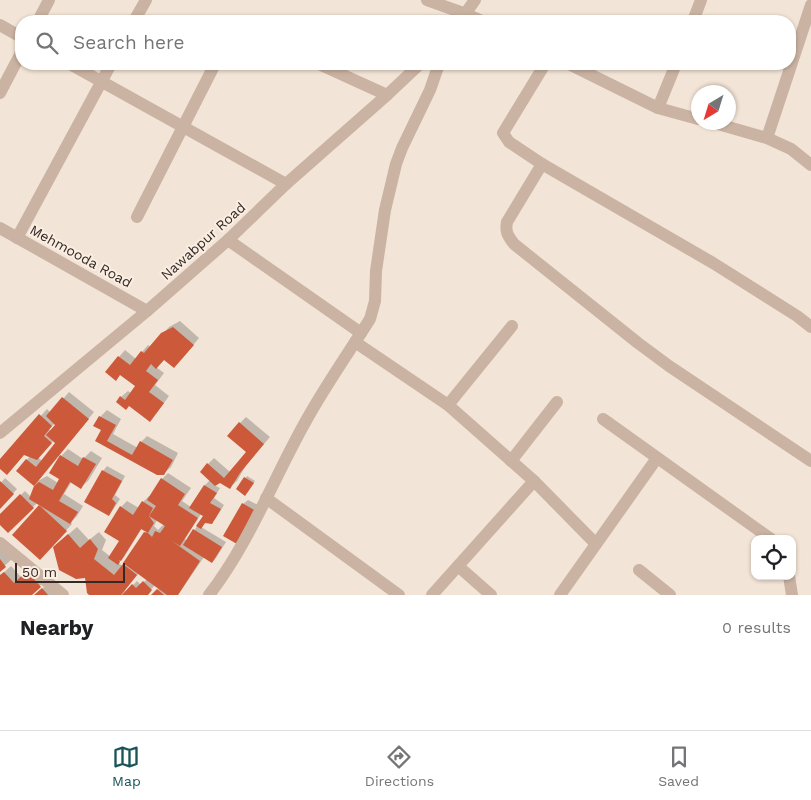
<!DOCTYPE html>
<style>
:root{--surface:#fff;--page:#f2f2f2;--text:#202124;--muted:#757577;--line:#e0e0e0;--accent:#195558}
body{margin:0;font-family:"Work Sans",sans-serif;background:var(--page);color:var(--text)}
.controls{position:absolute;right:15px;bottom:15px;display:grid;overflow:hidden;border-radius:10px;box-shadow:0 1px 4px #0004}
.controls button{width:45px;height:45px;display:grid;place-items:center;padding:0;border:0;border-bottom:1px solid var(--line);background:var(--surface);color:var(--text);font:25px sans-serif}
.compass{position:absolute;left:691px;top:85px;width:45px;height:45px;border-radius:50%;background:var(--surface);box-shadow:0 1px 4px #0004;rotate:218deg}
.scale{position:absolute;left:15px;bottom:12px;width:110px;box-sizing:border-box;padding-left:5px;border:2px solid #342925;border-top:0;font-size:14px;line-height:18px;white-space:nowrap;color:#342925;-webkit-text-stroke:4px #faeee2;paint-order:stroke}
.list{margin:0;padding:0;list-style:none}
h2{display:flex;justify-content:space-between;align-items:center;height:65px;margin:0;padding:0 20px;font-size:21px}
h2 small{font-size:16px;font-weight:400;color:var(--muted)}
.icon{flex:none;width:28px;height:28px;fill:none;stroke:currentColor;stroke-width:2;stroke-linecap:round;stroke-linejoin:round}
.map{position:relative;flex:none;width:811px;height:595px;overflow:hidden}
.search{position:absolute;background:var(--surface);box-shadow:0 1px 4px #0004;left:15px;right:15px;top:15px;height:55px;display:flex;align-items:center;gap:12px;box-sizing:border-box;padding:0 18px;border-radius:20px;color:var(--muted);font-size:19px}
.sheet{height:135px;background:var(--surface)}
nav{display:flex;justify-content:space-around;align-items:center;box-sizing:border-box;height:70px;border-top:1px solid var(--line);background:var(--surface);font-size:14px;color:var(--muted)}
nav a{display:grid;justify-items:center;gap:2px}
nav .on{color:var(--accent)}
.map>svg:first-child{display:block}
.shadow{fill:#0003;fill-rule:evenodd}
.building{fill:#cc593a}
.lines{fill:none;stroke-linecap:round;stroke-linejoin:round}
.minor{stroke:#cab3a2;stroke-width:12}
.labels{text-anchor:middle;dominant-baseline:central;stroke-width:4;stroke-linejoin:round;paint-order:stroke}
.street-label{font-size:14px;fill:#342925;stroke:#faeee2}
</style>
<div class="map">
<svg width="811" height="595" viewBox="0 0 811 595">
<rect width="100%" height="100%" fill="#f2e4d6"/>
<!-- shadow -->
<g class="shadow">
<path d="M180,321l19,17 -18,22 -16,-1 -9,8 8,6 -9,12 14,11 -13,18 -26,-9 -9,-8 7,-6 3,2 6,-7 -18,-29 6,-7 11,9 12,-14 3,2 18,-20z"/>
<path d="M69,392l25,20 -56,69 9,-5 11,7 3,-4v-23l7,-7 15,10 8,-8 11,7 -14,23 -7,6 -9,-6 -8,13 19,12 -6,10 -6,6 1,2 -26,28 -32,-17 27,-30 -3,-3 -30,30 -8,-9v-8l25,-24 6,6 5,-12 -18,-14 12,-15 -6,-2 -24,13v-6l47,-52 4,4zM55,423l2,2 -6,6 -2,-2zM54,440l3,3 -15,18 -4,-4z"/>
<path d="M107,410l14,9 -8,15 25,14 3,-6 6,-6 31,17 -7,14 -7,6 -67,-33 6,-10 -3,-13z"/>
<path d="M246,417l24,20 -24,28 -9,16 -7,6 -10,-6 -6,4 6,3 -6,10 10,7 -8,13 -5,5 -5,-1 -5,5 25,15 -10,16 -4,4 -8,-5 -26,38h-25l6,-7 -4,-3 -9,10h-55l-5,-19 -23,-37 14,-12 12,13 10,-8 7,8 -4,10 9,7 9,-17 1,-33 6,-6 12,7 4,-6 6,-6h2l11,-17 6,-6 23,15 -9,13 9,6 14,-22 5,-5 -2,-16 6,-6 16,14 17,-20 -7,-29zM201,514l3,2 -17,25 -2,-2zM157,520l7,4 -6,6 -4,-4zM142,528l5,3 -24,35 -5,-3 6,-6zM139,573l8,6 -6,6 -4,-4 -11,11 -1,-2z"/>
<path d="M107,466l18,10 -10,19 5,4 -7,11 -4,4 -23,-12 17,-31z"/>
<path d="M247,476l8,5 -8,12 -10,-4z"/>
<path d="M5,478l12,11 -17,19v-24z"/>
<path d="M248,500l12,6 -19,33 2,-35z"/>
<path d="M0,545l12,14 -12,11z"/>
<path d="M11,566l10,11 25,3 -16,15h-30v-19z"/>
<path d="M49,583l11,12h-25z"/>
</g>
<!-- building -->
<g class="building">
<path d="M173,327l21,18 -20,23 -10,-8 -8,9 -5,-5 -5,7 12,9 -9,12 15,11 -14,19 -21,-16 -3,4 -10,-8 4,-6 5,4 10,-14 -15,-11 -4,6 -11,-9 13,-16 12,9 11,-14 3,2 17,-20z"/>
<path d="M62,397l27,22 -55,67 -18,-15 10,-12 10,8 19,-24 -9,-8 9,-10 -9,-9z"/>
<path d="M39,414l13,12 -8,10 8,7 -15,17 -13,-5 -17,20 -7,-6v-10z"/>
<path d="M99,416l17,9 -9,16 25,14 8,-14 33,19 -9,15h-7l-62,-34 6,-11 -8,-4z"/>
<path d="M239,422l25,22 -24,29 -10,16 -10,-6 -5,3 -15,-14 7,-9 17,15 22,-26 -19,-16z"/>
<path d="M60,455l18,11 5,-9 13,7 -15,25 -11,-7 -11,19 19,11 -8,12 -41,-25 5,-13 5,-4 14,8 6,-11 -10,-6z"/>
<path d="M102,470l20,11 -10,18 4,4 -7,13 -25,-14z"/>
<path d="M244,477l10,6 -9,13 -9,-7z"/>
<path d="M161,478l24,16 -7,11 20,13 -18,28 -8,-5 28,20 -22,34h-11l-44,-32 21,-31 4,1 4,4 3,-6 5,2 5,-7 -16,-10 7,-10 -9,-6z"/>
<path d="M0,481l14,13 -14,15z"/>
<path d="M204,485l13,8 -7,10 11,6 -9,15 -7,-1 -4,6 -5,-3 7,-10 -14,-8z"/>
<path d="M20,494l14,14 -26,25 -8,-8v-11z"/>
<path d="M142,501l11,7 -4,8 5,7 -6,10 -7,-4 -20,32 -2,-1 1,2 -2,3 -10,-7 11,-17 -15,-9 16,-26 13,9z"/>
<path d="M242,503l14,8 -19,33 -14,-8z"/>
<path d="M39,505l28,26 -27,29 -28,-25z"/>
<path d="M193,529l29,18 -10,16 -29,-18z"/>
<path d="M68,534l12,14 10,-9 8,10 -4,10 20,16 9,-11 14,11 -16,20h-32l-2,-2 -2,-15 -9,1 -17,-9 -6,-23z"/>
<path d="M0,559l6,8 -6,5z"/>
<path d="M27,571l14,16 -9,8h-32v-20l4,-3 10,11z"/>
<path d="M143,581l9,9 -4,5h-26l10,-11 4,4z"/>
<path d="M42,588l6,7h-14z"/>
<path d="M157,589l7,6h-13z"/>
</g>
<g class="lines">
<!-- minor -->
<g class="minor">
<path d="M427,0l39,14 16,7"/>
<path d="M38,21l11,-21"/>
<path d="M134,21l12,-21"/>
<path d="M460,21l15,-21"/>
<path d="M693,21l8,-21"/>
<path d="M0,25l21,12"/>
<path d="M70,64l216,120"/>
<path d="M319,64l68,31"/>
<path d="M545,64l-42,69 6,9 33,22 171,99 84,53 14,11"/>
<path d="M569,64l89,44 40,11"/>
<path d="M0,93l21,-40"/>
<path d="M658,108l18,-44"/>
<path d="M711,122l56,16 24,11 20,16"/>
<path d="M767,138l44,-133"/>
<path d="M542,164l-35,58c-2,10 1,14 7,22l124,99 31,23 142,95"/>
<path d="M137,217l78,-153"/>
<path d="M0,228l147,83"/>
<path d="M17,238l94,-174"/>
<path d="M228,240l133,93"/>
<path d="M355,342l93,63 86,76 62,63"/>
<path d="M448,405l64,-79"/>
<path d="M603,419l168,120"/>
<path d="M0,433l147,-122 81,-71 58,-56 101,-89 33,-31"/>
<path d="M511,461l46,-59"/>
<path d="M266,498l133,97"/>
<path d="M0,543l63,52"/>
<path d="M458,566l33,29"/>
<path d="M639,570l31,25"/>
<path d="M789,576l3,19"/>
<path d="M209,595c41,-53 65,-118 98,-176 19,-34 42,-67 63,-100l5,-18 1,-30 9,-61 11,-46 6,-16 28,-58 9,-26"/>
<path d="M432,595l102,-114"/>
<path d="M560,595l97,-137"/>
</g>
</g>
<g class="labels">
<!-- street labels -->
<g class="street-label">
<text transform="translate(203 241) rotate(-42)">Nawabpur Road</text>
<text transform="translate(81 256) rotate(29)">Mehmooda Road</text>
</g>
</g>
</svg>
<div class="controls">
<button><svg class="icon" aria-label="locate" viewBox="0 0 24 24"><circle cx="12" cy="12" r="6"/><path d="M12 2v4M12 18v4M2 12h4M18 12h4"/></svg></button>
</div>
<svg class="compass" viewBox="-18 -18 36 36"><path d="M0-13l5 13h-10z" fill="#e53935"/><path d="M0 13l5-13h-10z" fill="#757577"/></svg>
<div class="scale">50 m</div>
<div class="search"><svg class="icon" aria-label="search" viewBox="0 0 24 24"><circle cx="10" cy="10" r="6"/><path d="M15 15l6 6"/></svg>Search here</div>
</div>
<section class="sheet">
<h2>Nearby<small>0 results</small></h2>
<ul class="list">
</ul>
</section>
<nav>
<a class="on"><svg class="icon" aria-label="map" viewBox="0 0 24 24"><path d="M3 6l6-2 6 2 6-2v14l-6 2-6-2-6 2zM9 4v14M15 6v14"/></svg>Map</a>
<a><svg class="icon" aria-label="directions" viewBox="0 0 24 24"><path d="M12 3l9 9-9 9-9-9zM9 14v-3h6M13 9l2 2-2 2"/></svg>Directions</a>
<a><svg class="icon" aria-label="saved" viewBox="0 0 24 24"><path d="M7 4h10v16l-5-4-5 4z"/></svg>Saved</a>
</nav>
